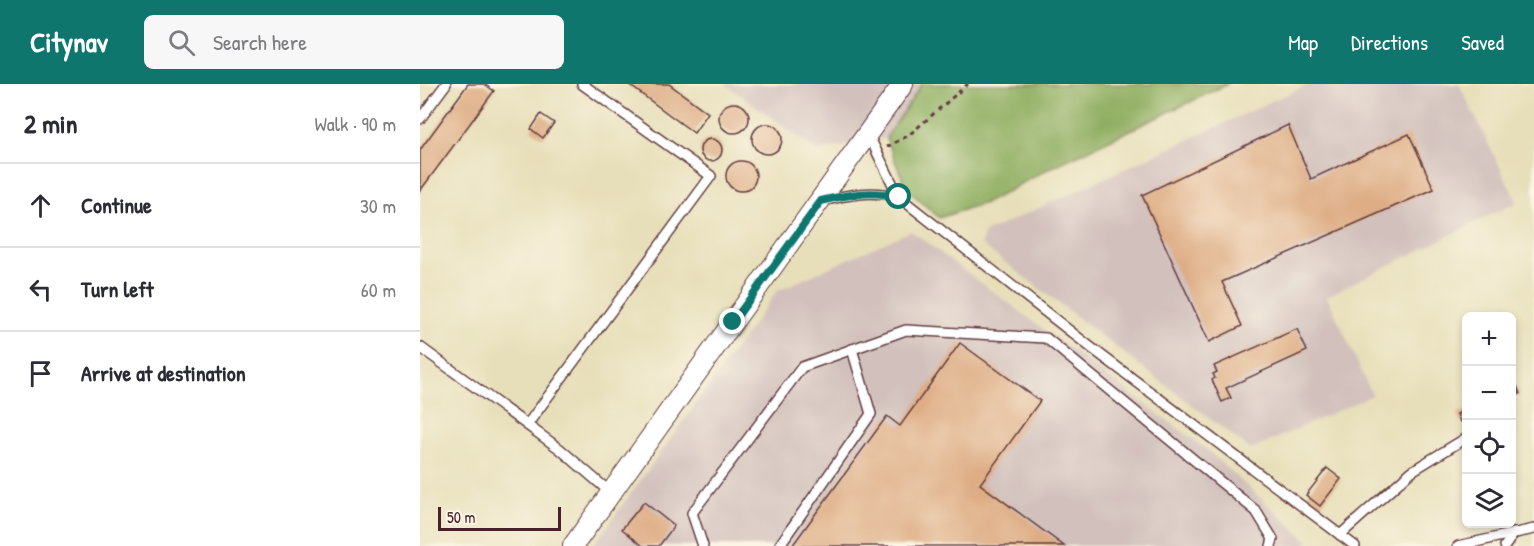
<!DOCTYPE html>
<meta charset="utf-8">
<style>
:root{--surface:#fff;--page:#f7f7f7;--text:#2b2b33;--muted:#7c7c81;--line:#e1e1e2;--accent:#0f766e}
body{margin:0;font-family:"Patrick Hand",sans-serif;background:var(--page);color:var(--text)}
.controls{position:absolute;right:18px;bottom:18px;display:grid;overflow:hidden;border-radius:9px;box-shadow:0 3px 9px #0003}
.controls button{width:54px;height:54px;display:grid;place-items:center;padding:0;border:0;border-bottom:2px solid var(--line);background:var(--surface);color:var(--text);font:30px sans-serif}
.scale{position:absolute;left:18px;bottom:15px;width:123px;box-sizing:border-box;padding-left:6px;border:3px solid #4a1f2b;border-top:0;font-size:16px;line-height:21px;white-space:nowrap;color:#4a1f2b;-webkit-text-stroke:4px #fcf5e5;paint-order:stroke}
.stop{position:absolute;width:18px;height:18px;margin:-14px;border:4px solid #0f766e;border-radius:50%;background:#fff}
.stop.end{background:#0f766e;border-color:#fff;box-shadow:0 2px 6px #0008}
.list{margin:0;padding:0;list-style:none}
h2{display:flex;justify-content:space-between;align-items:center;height:78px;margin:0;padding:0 24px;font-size:26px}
h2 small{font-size:20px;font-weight:400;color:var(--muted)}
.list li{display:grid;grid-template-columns:39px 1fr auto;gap:18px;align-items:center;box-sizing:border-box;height:84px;padding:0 24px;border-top:2px solid var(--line)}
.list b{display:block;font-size:22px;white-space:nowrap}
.list em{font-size:20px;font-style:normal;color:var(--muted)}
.icon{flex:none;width:33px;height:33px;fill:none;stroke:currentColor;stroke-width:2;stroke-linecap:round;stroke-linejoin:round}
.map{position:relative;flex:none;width:1114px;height:462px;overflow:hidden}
header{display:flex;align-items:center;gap:36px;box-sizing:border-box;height:84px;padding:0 30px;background:var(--accent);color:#fff}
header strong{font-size:28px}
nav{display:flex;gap:33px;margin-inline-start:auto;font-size:21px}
.search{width:420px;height:54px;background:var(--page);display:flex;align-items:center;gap:15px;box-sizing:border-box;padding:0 21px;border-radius:9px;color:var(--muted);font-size:22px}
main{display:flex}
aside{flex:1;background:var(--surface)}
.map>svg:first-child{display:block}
.industrial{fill:#d1c0bc}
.forest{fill:#90af62;stroke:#6d6746;stroke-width:1.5}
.building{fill:#dead85}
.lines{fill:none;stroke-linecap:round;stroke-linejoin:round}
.service-casing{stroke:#623c40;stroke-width:12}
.minor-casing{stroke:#623c40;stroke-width:22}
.path{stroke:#623c40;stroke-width:3;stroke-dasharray:4.5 4.5;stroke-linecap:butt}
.service{stroke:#fff;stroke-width:9}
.minor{stroke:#fff;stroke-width:20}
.route{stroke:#0f766e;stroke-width:8}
</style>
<header>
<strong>Citynav</strong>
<div class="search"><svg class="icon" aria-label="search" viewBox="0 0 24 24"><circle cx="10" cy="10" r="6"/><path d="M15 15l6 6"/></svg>Search here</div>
<nav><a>Map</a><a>Directions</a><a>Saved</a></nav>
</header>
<main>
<aside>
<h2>2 min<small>Walk · 90 m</small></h2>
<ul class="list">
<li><svg class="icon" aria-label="ahead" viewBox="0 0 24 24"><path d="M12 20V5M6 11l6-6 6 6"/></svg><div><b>Continue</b></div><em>30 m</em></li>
<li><svg class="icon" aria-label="left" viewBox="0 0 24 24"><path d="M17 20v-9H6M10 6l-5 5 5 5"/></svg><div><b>Turn left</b></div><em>60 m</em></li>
<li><svg class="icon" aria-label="arrive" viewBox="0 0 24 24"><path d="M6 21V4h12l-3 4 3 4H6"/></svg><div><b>Arrive at destination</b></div></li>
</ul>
</aside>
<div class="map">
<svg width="1114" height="462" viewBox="0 0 1114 462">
<rect width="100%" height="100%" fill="#fcf5e5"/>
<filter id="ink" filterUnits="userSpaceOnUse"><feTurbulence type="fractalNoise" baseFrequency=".0167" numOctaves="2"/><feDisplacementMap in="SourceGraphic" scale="12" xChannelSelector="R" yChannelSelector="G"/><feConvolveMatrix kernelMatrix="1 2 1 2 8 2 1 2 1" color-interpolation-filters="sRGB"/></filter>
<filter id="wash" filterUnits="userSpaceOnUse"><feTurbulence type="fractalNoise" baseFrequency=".008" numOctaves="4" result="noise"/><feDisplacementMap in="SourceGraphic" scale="24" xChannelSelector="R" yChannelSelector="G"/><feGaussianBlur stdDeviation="1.35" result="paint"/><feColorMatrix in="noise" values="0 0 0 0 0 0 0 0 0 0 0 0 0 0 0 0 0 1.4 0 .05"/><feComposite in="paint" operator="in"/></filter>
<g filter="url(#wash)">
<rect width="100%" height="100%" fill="#e7dfb9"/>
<!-- industrial -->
<g class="industrial">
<path d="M305,0h197l-36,54 -68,13z"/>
<path d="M890,0h149l58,118 -190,94 45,99 -121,55 -270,-206 3,-11z"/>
<path d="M491,147l296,219 101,91 -4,5h-711l184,-255z"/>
</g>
<!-- forest -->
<path class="forest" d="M502,0h306l-182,86 -58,32 -49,16 -33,-30 -20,-50z"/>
<g id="blocks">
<!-- building -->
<g class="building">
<path d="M48,0h16l10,7 -74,100v-41z"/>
<path d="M208,0h41l39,29 -14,20z"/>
<circle cx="314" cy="34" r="15"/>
<path d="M121,30l13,9 -11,15 -12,-9z"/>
<circle cx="347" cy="55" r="15"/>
<path d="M868,41l23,54 98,-45 25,55 -212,93 20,44 -33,16 -67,-147z"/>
<circle cx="291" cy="66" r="11"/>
<circle cx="321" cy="92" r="15"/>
<path d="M877,245l10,22 -81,37 5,10 -9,4 -10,-22 3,-2 -2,-4 4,-2 -3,-6z"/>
<path d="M540,259l80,58 -60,83 84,62h-272l95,-130 13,10z"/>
<path d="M1097,302l3,8 -8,4v-9z"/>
<path d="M1046,326v9l-6,3 -3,-8z"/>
<path d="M907,384l14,11 -21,27 -14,-11z"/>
<path d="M224,418l30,24 -15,20h-16l-21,-17z"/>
</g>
</g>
</g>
<g filter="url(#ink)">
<use href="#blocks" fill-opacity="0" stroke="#623c40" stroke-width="1.5"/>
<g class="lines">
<!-- service casing -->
<g class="service-casing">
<g id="service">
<path d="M0,35l26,-35"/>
<path d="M448,50l31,63"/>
<path d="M403,117c27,-7 49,-11 76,-4l190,149 266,200"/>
<path d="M0,263l140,102 51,44"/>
<path d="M107,341l184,-249 -129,-92"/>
<path d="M920,451l72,-64 54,-33"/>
<path d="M283,462l-11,-33 110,-146 104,-37 140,8 210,173 17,28 -2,7"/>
<path d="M359,462l92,-132 -19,-65"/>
<path d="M1038,462l76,-17"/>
<path d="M1085,462l9,-13"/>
</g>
</g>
<!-- minor casing -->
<g class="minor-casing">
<path id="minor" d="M153,462l330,-462"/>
</g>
<!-- path -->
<path class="path" d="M467,63l22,-12 59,-51"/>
<!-- service -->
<use href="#service" class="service"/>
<!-- minor -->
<use href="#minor" class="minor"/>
</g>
</g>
<g class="lines" filter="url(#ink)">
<!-- route -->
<path class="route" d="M313,238l88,-121c28,-7 51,-11 78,-4"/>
</g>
</svg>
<div class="controls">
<button>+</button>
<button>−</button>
<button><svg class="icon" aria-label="locate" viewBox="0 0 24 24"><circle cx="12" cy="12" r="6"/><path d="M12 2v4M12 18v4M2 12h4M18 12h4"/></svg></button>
<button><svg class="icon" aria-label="layers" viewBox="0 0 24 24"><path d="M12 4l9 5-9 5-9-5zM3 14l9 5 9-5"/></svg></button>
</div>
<div class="scale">50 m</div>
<div class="stop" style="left:479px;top:113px"></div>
<div class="stop end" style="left:313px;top:238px"></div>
</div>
</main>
